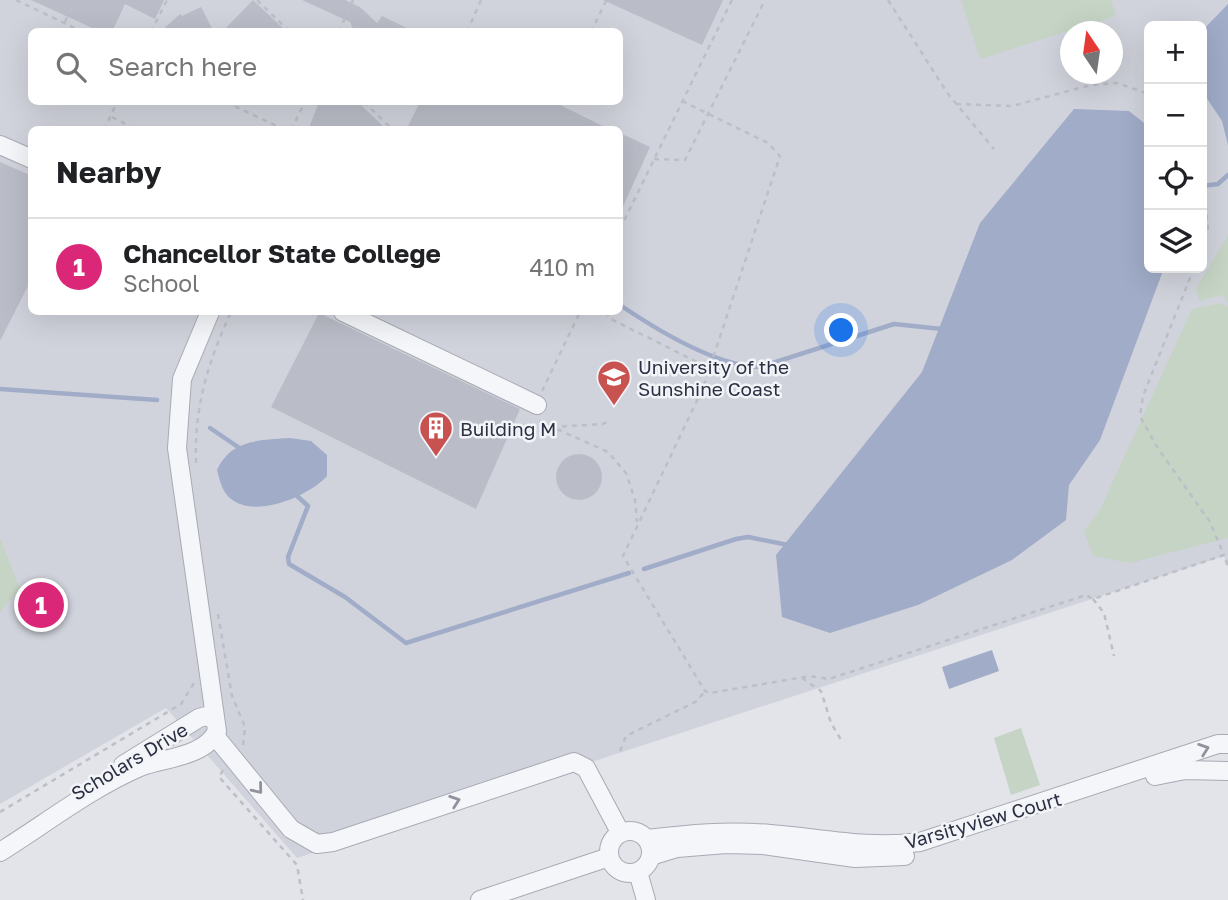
<!DOCTYPE html>
<meta charset="utf-8">
<style>
:root{--surface:#fff;--page:#f2f2f2;--text:#202124;--muted:#757577;--line:#e0e0e0;--accent:#db2777}
body{margin:0;font-family:"Golos Text",sans-serif;background:var(--page);color:var(--text)}
.controls{position:absolute;right:21px;top:21px;display:grid;overflow:hidden;border-radius:10px;box-shadow:0 7px 28px #0002}
.controls button{width:63px;height:63px;display:grid;place-items:center;padding:0;border:0;border-bottom:2px solid var(--line);background:var(--surface);color:var(--text);font:35px sans-serif}
.compass{position:absolute;left:1060px;top:21px;width:63px;height:63px;border-radius:50%;background:var(--surface);box-shadow:0 7px 28px #0002;rotate:347deg}
.you{position:absolute;left:842px;top:331px;width:24px;height:24px;margin:-18px;border:5px solid #fff;border-radius:50%;background:#1a73e8;box-shadow:0 0 0 10px #1a73e833}
.badge{display:grid;place-items:center;width:46px;height:46px;border-radius:50%;background:var(--accent);color:#fff;font-size:23px;font-weight:700}
.pin{position:absolute;translate:-50% -50%;border:4px solid #fff;box-shadow:0 2px 7px #0006}
.list{margin:0;padding:0;list-style:none}
h2{display:flex;justify-content:space-between;align-items:center;height:91px;margin:0;padding:0 28px;font-size:30px}
h2 small{font-size:23px;font-weight:400;color:var(--muted)}
.list li{display:grid;grid-template-columns:46px 1fr auto;gap:21px;align-items:center;box-sizing:border-box;height:98px;padding:0 28px;border-top:2px solid var(--line)}
.list b{display:block;font-size:26px;white-space:nowrap}
.list p{margin:0;font-size:23px;white-space:nowrap;color:var(--muted)}
.list em{font-size:23px;font-style:normal;color:var(--muted)}
.icon{flex:none;width:38px;height:38px;fill:none;stroke:currentColor;stroke-width:2;stroke-linecap:round;stroke-linejoin:round}
.map{position:relative;flex:none;width:1228px;height:900px;overflow:hidden}
.search{position:absolute;background:var(--surface);box-shadow:0 7px 28px #0002;left:28px;top:28px;width:595px;height:77px;display:flex;align-items:center;gap:18px;box-sizing:border-box;padding:0 24px;border-radius:10px;color:var(--muted);font-size:26px}
.panel{position:absolute;background:var(--surface);box-shadow:0 7px 28px #0002;left:28px;top:126px;width:595px;height:189px;border-radius:10px}
.map>svg:first-child{display:block}
.built{fill:#d1d3dc;fill-rule:evenodd}
.green{fill:#c5d4c4}
.water{fill:#a0acc8}
.lines{fill:none;stroke-linecap:round;stroke-linejoin:round}
.stream{stroke:#a0acc8;stroke-width:4.5}
.building{fill:#babdc7}
.minor-casing{stroke:#a8aab4;stroke-width:20}
.path{stroke:#bcbfc6;stroke-width:2.5;stroke-dasharray:5 5;stroke-linecap:butt}
.minor{stroke:#f5f6f9;stroke-width:18}
.oneway{stroke:#90939e}
.labels{text-anchor:middle;dominant-baseline:central;stroke-width:5;stroke-linejoin:round;paint-order:stroke}
.poi-label{font-size:19px;fill:#2b3042;stroke:#f2f4f8;text-anchor:start}
.street-label{font-size:19px;fill:#2b3042;stroke:#f2f4f8}
</style>
<div class="map">
<svg width="1228" height="900" viewBox="0 0 1228 900">
<rect width="100%" height="100%" fill="#e3e4ea"/>
<!-- built -->
<path class="built" d="M0,0h1228v567l-4,-11 -927,302 -131,-150 -166,96zM1149,26h53v242h-53zM32,32h588v70h-588zM1070,32h42v42h-42zM32,130h588v182h-588z"/>
<!-- green -->
<g class="green">
<path d="M961,0h150l5,16 -136,43z"/>
<path d="M1228,235v68l-5,-8 -23,6 -4,-12z"/>
<path d="M1221,303l7,4v231l-98,25 -37,-7 -9,-25 15,-19 93,-203z"/>
<path d="M0,538l20,51 -20,23z"/>
<path d="M1021,728l19,57 -29,10 -17,-57z"/>
</g>
<!-- water -->
<g class="water">
<path d="M1228,4v141l-6,-24 -20,-30v-60z"/>
<path d="M1074,109l55,2 20,16v141h15l-64,172 -31,45 -3,35 -54,40 -94,45 -88,28 -48,-16 -6,-62 146,-183 58,-149z"/>
<path d="M290,438l21,3 16,14v21c-18,20 -71,43 -96,23 -9,-7 -11,-18 -14,-29 14,-31 44,-30 73,-32z"/>
<path d="M992,650l7,21 -50,18 -7,-22z"/>
</g>
<g class="lines">
<!-- stream -->
<g class="stream">
<path d="M1202,186l16,-2 10,-9"/>
<path d="M620,305c37,25 95,61 140,62l134,-43 48,5"/>
<path d="M0,389l157,11"/>
<path d="M210,428l31,21"/>
<path d="M296,495l12,11 -20,51 1,7 56,33 61,46 223,-70"/>
<path d="M644,569l92,-30 12,-2 40,8"/>
</g>
</g>
<!-- building -->
<g class="building">
<path d="M31,0h133l-9,19 -30,-15 -13,28h-11z"/>
<path d="M253,0l34,32h-65z"/>
<path d="M302,0h43l15,7 17,16 5,-7 33,16h-61l-4,-10z"/>
<path d="M603,0h120l-21,45z"/>
<path d="M201,7l13,25h-54l20,-18 2,2z"/>
<path d="M319,102h39l29,28h-79z"/>
<path d="M420,102h134l57,28h-205z"/>
<path d="M620,133l30,14 -30,66z"/>
<path d="M0,162l32,14v102l-32,63z"/>
<path d="M319,313l201,96 -44,100 -205,-102z"/>
<circle cx="579" cy="477" r="23"/>
</g>
<g class="lines">
<!-- minor casing -->
<g class="minor-casing">
<g id="minor">
<path d="M0,145l32,14"/>
<path d="M343,312l194,93"/>
<path d="M215,736l76,93 26,15 16,-2 241,-80 12,6 34,64"/>
<path d="M123,765l76,-47 7,-2 8,3"/>
<path d="M1155,776l30,-6 43,1"/>
<circle cx="630" cy="852" r="21"/>
<path d="M647,839c41,-5 81,-9 123,-5 52,4 98,15 150,8l298,-98h10"/>
<path d="M0,852c45,-28 91,-64 140,-85 23,-9 65,-10 77,-36l-40,-283 5,-69 28,-67"/>
<path d="M651,856l26,-8 49,-4 37,1 92,13 50,-2"/>
<path d="M638,872l8,28"/>
<path d="M480,900l129,-43"/>
</g>
</g>
<!-- path -->
<g class="path">
<path d="M16,0l67,32"/>
<path d="M257,0l33,32"/>
<path d="M888,0l60,94 46,55"/>
<path d="M65,22l10,-22"/>
<path d="M151,32l16,-32"/>
<path d="M339,32l14,-32"/>
<path d="M467,32l14,-32"/>
<path d="M591,32l15,-31"/>
<path d="M682,101l86,42 12,13 -77,232 -80,168 82,135 5,2 100,-17 19,3 257,-84 7,4 131,-44 4,12"/>
<path d="M226,102l59,28"/>
<path d="M364,102l29,28"/>
<path d="M956,104l56,2 79,-21 26,-2 32,11"/>
<path d="M112,117l25,13"/>
<path d="M104,130l13,-28"/>
<path d="M291,130l14,-28"/>
<path d="M654,159l31,1 80,-160"/>
<path d="M1202,165l6,64 -6,18"/>
<path d="M620,229l112,-229"/>
<path d="M1194,268l-51,128 -3,20 17,31 53,75 14,33"/>
<path d="M605,312l6,7 100,50"/>
<path d="M542,391l38,-79"/>
<path d="M539,421l69,31 18,21 9,27 2,22"/>
<path d="M552,427l51,-3 7,-4"/>
<path d="M196,463c-2,-56 12,-101 35,-151"/>
<path d="M1093,599l11,14 10,43"/>
<path d="M218,614l14,82 13,31 -2,19"/>
<path d="M802,678l19,13 10,32 12,20"/>
<path d="M620,751l6,-15 71,-35 8,-10"/>
<path d="M223,770l-4,7 78,88 6,35"/>
<path d="M0,812l181,-108 13,-21"/>
</g>
<!-- minor -->
<use href="#minor" class="minor"/>
</g>
<!-- one-way arrows -->
<defs><path id="oneway-chevron" d="M-2-3.5L2.5 0L-2 3.5" fill="none" stroke-width="1.6" stroke-linecap="round" stroke-linejoin="round" transform="scale(1.75)"/></defs>
<g class="oneway">
<use href="#oneway-chevron" transform="translate(1204 749) rotate(-19)"/>
<use href="#oneway-chevron" transform="translate(258 789) rotate(51)"/>
<use href="#oneway-chevron" transform="translate(455 801) rotate(-19)"/>
</g>
<!-- icons -->
<defs>
<g id="university-pin" transform="scale(1.75)"><path d="M0 17L-7.5 6A9.5 9.5 0 1 1 7.5 6Z" fill="#c8524f" stroke="#f2f4f8"/><path d="M0-5L7-2L0 1L-7-2ZM-4 1L0 2.5L4 1V4Q0 6-4 4Z" fill="#fff"/></g>
<g id="building-pin" transform="scale(1.75)"><path d="M0 17L-7.5 6A9.5 9.5 0 1 1 7.5 6Z" fill="#c8524f" stroke="#f2f4f8"/><path d="M-4-6H4V6H1V3H-1V6H-4ZM-2.5-4.3h1.7v1.8h-1.7ZM.8-4.3h1.7v1.8H.8ZM-2.5-1h1.7V.8h-1.7ZM.8-1h1.7V.8H.8Z" fill="#fff"/></g>
</defs>
<g fill-rule="evenodd">
<use href="#university-pin" x="614" y="377"/>
<use href="#building-pin" x="436" y="428"/>
</g>
<g class="labels">
<!-- poi labels -->
<g class="poi-label">
<text x="638" y="366">University of the<tspan x="638" dy="22">Sunshine Coast</tspan></text>
<text x="460" y="428">Building M</text>
</g>
<!-- street labels -->
<g class="street-label">
<text transform="translate(129 761) rotate(-31)">Scholars Drive</text>
<text transform="translate(983 820) rotate(-16)">Varsityview Court</text>
</g>
</g>
</svg>
<div class="controls">
<button>+</button>
<button>−</button>
<button><svg class="icon" aria-label="locate" viewBox="0 0 24 24"><circle cx="12" cy="12" r="6"/><path d="M12 2v4M12 18v4M2 12h4M18 12h4"/></svg></button>
<button><svg class="icon" aria-label="layers" viewBox="0 0 24 24"><path d="M12 4l9 5-9 5-9-5zM3 14l9 5 9-5"/></svg></button>
</div>
<svg class="compass" viewBox="-18 -18 36 36"><path d="M0-13l5 13h-10z" fill="#e53935"/><path d="M0 13l5-13h-10z" fill="#757577"/></svg>
<div class="you"></div>
<div class="pin badge" style="left:41px;top:605px">1</div>
<div class="search"><svg class="icon" aria-label="search" viewBox="0 0 24 24"><circle cx="10" cy="10" r="6"/><path d="M15 15l6 6"/></svg>Search here</div>
<section class="panel">
<h2>Nearby<small></small></h2>
<ul class="list">
<li><span class="badge">1</span><div><b>Chancellor State College</b><p>School</p></div><em>410 m</em></li>
</ul>
</section>
</div>
